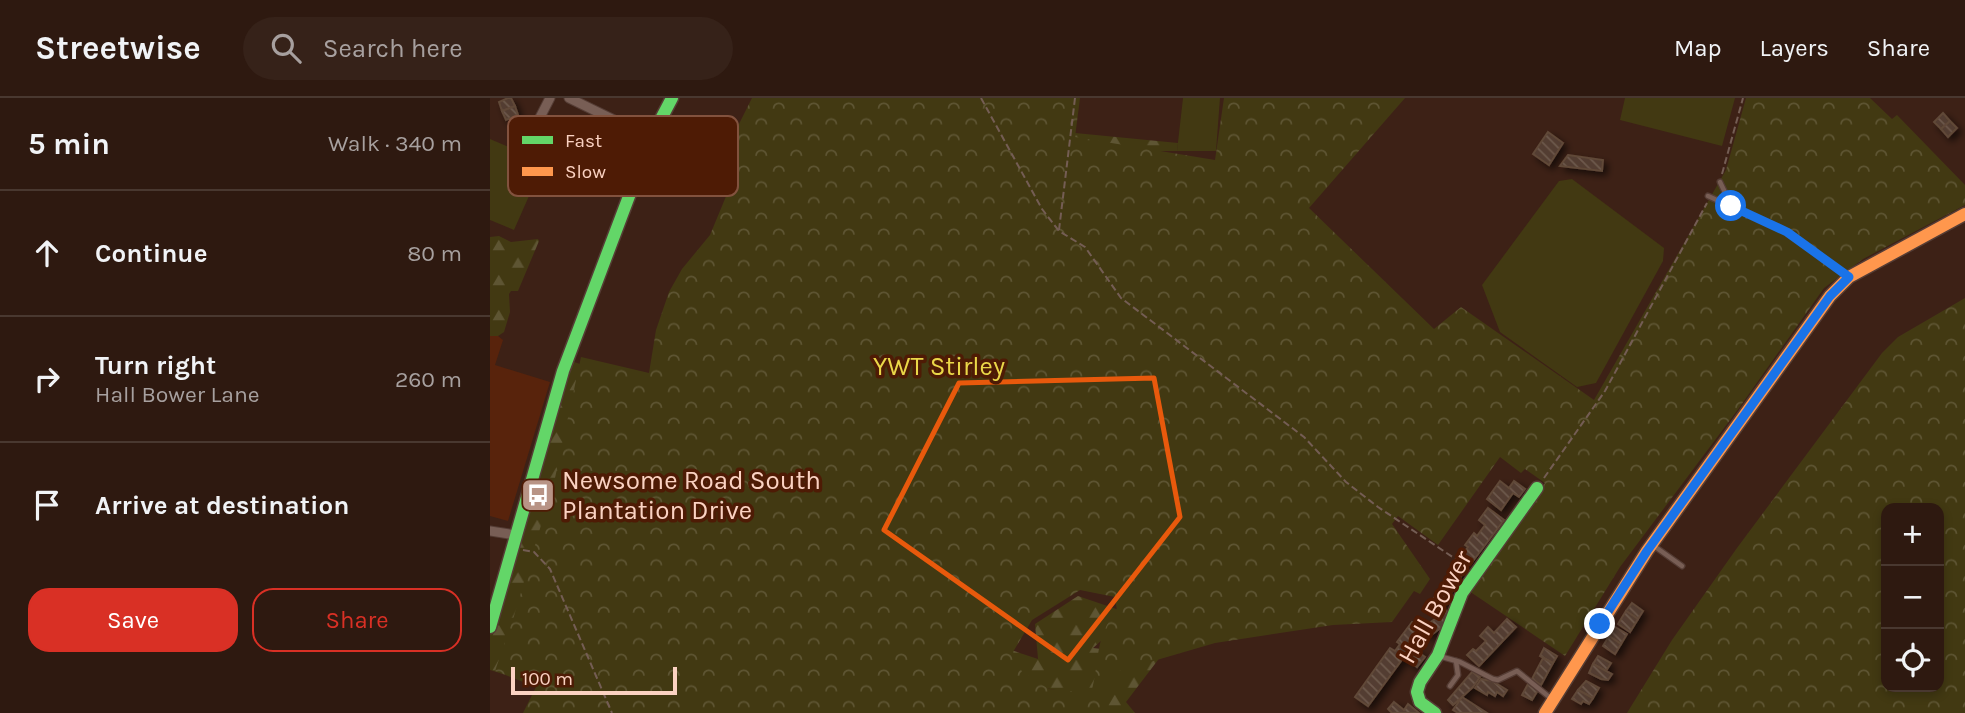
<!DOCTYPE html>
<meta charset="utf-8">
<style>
:root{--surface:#2e1910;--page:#362219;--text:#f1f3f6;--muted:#a7a09f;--line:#493830;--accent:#d93025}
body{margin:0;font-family:Karla,sans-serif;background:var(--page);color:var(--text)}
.controls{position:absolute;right:21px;bottom:21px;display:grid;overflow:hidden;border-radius:14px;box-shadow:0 4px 10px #0003}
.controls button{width:63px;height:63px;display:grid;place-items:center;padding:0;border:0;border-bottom:2px solid var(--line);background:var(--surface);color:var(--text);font:35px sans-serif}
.scale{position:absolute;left:21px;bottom:18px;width:166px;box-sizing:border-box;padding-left:7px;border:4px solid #fbd2c2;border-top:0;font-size:19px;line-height:24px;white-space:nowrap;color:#fbd2c2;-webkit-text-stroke:5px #4e1b05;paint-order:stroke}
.stop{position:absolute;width:21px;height:21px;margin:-16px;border:5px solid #1a73e8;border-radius:50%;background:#fff}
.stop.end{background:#1a73e8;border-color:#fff;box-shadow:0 2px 7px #0008}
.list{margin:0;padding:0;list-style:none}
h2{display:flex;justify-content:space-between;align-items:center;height:91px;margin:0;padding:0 28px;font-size:30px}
h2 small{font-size:23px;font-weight:400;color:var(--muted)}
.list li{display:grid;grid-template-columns:46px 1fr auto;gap:21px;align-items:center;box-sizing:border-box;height:126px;padding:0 28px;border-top:2px solid var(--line)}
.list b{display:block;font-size:26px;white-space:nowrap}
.list p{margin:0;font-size:23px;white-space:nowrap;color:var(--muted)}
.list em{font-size:23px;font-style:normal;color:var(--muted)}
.actions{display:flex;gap:14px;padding:21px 28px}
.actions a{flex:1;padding:16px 0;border:2px solid var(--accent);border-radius:21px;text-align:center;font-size:24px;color:var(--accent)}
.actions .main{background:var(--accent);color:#fff}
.icon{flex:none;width:38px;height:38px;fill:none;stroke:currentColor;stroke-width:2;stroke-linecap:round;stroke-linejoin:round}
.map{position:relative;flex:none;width:1475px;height:615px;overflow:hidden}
header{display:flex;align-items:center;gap:42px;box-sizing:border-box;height:98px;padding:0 35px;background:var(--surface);border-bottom:2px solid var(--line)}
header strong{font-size:33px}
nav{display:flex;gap:38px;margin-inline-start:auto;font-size:24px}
.search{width:490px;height:63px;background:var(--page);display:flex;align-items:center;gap:18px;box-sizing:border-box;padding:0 24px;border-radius:38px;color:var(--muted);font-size:26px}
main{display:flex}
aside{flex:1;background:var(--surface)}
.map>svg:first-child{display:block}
.built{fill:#58230c}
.green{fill:#423912}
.forest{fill:url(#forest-firs)}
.park{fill:url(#park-crowns);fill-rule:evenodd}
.building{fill:url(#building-back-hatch);stroke:#604838;stroke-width:2;filter:url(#shadow)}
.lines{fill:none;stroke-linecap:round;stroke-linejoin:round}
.lane-casing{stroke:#553d35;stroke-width:7}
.street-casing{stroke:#553d35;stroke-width:11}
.fast-casing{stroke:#553d35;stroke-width:15}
.slow-casing{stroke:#553d35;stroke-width:15}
.path{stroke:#745d54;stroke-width:2;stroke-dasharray:7 3.5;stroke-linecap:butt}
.lane{stroke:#785e55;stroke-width:4.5}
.street{stroke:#785e55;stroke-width:9}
.fast{stroke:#63d668;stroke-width:12}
.slow{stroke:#ff974d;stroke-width:12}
.route{stroke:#1a73e8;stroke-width:9}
.marked{fill:none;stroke:#e8590c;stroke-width:5;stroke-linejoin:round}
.labels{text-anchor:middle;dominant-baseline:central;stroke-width:7;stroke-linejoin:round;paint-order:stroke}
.park-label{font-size:26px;fill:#ead748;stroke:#4e1b05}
.poi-label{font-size:26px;fill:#fbd2c2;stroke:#4e1b05;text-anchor:start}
.street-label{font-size:26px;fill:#fbd2c2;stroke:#4e1b05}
.key{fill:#4e1b05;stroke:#82523e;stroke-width:2}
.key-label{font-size:19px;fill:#fbd2c2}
</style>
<header>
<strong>Streetwise</strong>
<div class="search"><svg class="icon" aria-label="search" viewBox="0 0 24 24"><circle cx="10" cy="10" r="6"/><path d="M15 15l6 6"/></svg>Search here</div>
<nav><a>Map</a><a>Layers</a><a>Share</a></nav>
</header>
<main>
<aside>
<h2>5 min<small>Walk · 340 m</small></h2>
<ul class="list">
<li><svg class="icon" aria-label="ahead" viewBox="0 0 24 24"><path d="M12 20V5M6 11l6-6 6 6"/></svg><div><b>Continue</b></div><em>80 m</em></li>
<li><svg class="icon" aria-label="right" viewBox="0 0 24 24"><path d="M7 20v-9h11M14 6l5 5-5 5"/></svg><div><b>Turn right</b><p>Hall Bower Lane</p></div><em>260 m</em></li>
<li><svg class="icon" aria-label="arrive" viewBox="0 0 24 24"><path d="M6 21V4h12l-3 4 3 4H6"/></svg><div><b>Arrive at destination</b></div></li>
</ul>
<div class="actions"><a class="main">Save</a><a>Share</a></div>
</aside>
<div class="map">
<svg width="1475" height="615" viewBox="0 0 1475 615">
<defs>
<pattern id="forest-firs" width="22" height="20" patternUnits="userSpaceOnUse" patternTransform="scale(1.75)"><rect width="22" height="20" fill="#423912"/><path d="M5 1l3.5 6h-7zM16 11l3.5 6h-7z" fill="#5e5533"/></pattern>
<pattern id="park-crowns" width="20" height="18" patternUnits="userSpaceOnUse" patternTransform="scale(1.75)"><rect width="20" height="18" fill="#423912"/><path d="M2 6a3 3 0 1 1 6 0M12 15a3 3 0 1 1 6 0" fill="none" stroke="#5e5533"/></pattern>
<pattern id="building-back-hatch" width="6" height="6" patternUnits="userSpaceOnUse" patternTransform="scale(1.75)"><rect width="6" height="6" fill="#533d30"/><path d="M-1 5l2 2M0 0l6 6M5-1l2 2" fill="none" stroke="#6d584c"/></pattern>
<filter id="shadow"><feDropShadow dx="4" dy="4" stdDeviation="3.5" flood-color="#0009"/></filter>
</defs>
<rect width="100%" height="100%" fill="#3d2116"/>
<!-- built -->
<path class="built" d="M0,238h8l5,4 -8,25 55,17 -42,139 -18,-5z"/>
<!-- green -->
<g class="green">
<path d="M693,0h37l-4,53h-39z"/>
<path d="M1135,0h110l-13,48 -102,-26z"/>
<path d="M0,41l54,23 -30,68 -24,-10z"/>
<path d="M1082,81l92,69 -1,13 -67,122 -19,4 -77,-55 -18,-47 77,-104z"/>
</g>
<!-- forest -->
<g class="forest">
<path d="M585,35l103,10 -1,8h-93l-10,-7z"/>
<path d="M9,138l12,6 27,-3 1,2 -21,50h-7l-2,3 1,18 -6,20 -6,4h-8v-99z"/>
<path d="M81,263l24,8 -69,268 -23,37 -13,-4v-36l31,-94z"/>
<path d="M588,498l53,18 -38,34 68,8 -35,46 9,11h-38l-36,-22 -99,-19 -231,41 217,-84 90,30 -3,-35z"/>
</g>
<!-- park -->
<g class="park">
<path d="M262,0h328l-5,39 140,23 9,-62h181l-96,110 125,121 27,-22 133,93 132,-230 20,-72h124l22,21 5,-4 68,70v20l-102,54 -39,29 -85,120 -119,159 -55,89 -96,-65 76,-108 -20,-14 -4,4 -21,-16 -62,88 -40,-29 -6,8 38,55 -10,15 -6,-3 -22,31 -59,3 -118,18 -96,28 -12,9 -4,17 5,16h-585l13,-26 -41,-16 19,-55 41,-138 26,-121 68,16 7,-43 13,-38 13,-23 28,-34 17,-41 -19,-8zM590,492l35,7 2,14c-23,25 -17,52 -26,82l-42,-4 -27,-17 -9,-20 19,-32z"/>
<path d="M1475,200v415h-338l45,-73 65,-92 145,-195 16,-16zM1449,410v179h-53v-179z"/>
</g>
<!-- building -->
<g class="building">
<path d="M18,0h3l4,8 -13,5 -3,-9z"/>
<path d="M25,8l3,9 -12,5 -4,-9z"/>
<path d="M1453,15l7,8 -9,8 -7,-7z"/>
<path d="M1460,23l7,7 -9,9 -7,-8z"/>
<path d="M1058,34l15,11 -14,22 -16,-11z"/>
<path d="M1078,57l35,5 -1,11 -42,-5z"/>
<path d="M1010,383l9,7 5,-7 11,8 -6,8 -6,-4 -12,17 -14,-11z"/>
<path d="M998,410l16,12 -34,45 -10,-7 8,-11 -3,-2 9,-12 3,3 8,-11 -6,-5z"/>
<path d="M966,464l10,6 -23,38 -10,-6z"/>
<path d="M1142,505l11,8 -5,8 -12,-8z"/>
<path d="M956,513l5,9 -21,16 -6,-9z"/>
<path d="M1136,513l12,8 -8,13 -12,-8z"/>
<path d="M1017,521l9,8 -37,39 -12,-11 6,-6 3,2 10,-10 -6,-5 8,-9 6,6z"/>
<path d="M922,524l12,8 -13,17 14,10 -8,10 -13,-10 -36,49 -13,-9 35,-49 5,3 5,-7 -3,-2z"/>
<path d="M1125,529l12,7 -6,10 -12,-8z"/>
<path d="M1119,538l12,8 -6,10 -12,-8z"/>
<path d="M1054,550l13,8 -4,7 -13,-7z"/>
<path d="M1108,558l13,7 -5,8 -13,-7z"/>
<path d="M1053,560l10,5 -12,22 -9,-6z"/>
<path d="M1103,566l19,10 -4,6 -7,-1 -12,-6z"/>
<path d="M982,574l8,5 -7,10 -20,18 -5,-5z"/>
<path d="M991,581l11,2 15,9 -4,6 -6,-4 -2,4 -7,-4 -1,3 -12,-7z"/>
<path d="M1096,583l13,7 -6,10 -15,-8z"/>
<path d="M1038,586l10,6 -6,10 -10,-5z"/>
<path d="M1088,592l15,8 -4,6 -6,-3 -2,3 -9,-5z"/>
<path d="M972,599l25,16h-29l-5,-3z"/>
<path d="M904,604l10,8 4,-6 11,9h-27l-4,-4z"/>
</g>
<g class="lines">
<!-- lane casing -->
<g class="lane-casing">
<g id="lane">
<path d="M1230,84l11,23"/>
<path d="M1218,98l79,36 59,43"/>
<path d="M1164,448l28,20"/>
<path d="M949,558l21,6 33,17 5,1 19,-9 36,29"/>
<path d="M960,588l8,-11 -2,-14"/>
</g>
</g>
<!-- street casing -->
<g class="street-casing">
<g id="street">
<path d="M79,0l82,40"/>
<path d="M44,31l16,-31"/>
<path d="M0,433l26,4"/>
</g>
</g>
<!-- fast casing -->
<g class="fast-casing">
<g id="fast">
<path d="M0,529l73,-256 88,-233 21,-40"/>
<path d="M945,615l-15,-11 -3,-10 3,-10 18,-27 24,-62 75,-105"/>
</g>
</g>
<!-- slow casing -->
<g class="slow-casing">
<path id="slow" d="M1055,615l102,-162 183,-255 19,-19 116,-63"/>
</g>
<!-- path -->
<g class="path">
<path d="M491,0l61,111 17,22 26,16 36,51 183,139 42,45 32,25 88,59"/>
<path d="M1232,76l21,-76"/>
<path d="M569,132l16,-132"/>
<path d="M1054,380l61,-87 102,-188"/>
<path d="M33,452l11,2 16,17 62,144"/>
</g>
<!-- lane -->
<use href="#lane" class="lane"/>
<!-- street -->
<use href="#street" class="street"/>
<!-- fast -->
<use href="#fast" class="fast"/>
<!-- slow -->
<use href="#slow" class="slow"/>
</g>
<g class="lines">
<!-- route -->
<path class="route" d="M1110,526l47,-73 183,-255 19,-19 -62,-45 -56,-26"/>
</g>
<!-- marked area -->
<path class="marked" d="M664,280l26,139 -112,143 -184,-130 75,-147z"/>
<!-- icons -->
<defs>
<g id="bus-square" transform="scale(1.75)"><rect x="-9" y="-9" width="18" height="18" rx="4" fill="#b89486" stroke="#4e1b05"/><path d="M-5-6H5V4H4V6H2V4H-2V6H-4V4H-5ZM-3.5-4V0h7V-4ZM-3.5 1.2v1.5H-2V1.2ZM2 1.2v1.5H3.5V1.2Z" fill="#fff"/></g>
</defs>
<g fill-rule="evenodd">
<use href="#bus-square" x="48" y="397"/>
</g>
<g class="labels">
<!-- park labels -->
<g class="park-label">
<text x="449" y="268">YWT Stirley</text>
</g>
<!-- poi labels -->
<g class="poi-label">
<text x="72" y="382">Newsome Road South<tspan x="72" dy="30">Plantation Drive</tspan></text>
</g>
<!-- street labels -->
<g class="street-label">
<text transform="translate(945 509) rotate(-61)">Hall Bower</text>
</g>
</g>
<!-- legend -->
<rect x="18" y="18" width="230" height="80" rx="10" class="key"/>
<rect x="32" y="38" width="31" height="8" fill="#63d668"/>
<rect x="32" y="69" width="31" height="9" fill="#ff974d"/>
<g class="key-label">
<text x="75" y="49">Fast</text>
<text x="75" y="80">Slow</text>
</g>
</svg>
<div class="controls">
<button>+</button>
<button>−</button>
<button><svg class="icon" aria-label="locate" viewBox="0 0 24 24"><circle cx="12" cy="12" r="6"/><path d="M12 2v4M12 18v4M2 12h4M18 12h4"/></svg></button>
</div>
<div class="scale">100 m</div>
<div class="stop" style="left:1241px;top:108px"></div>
<div class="stop end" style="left:1110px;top:526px"></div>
</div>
</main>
